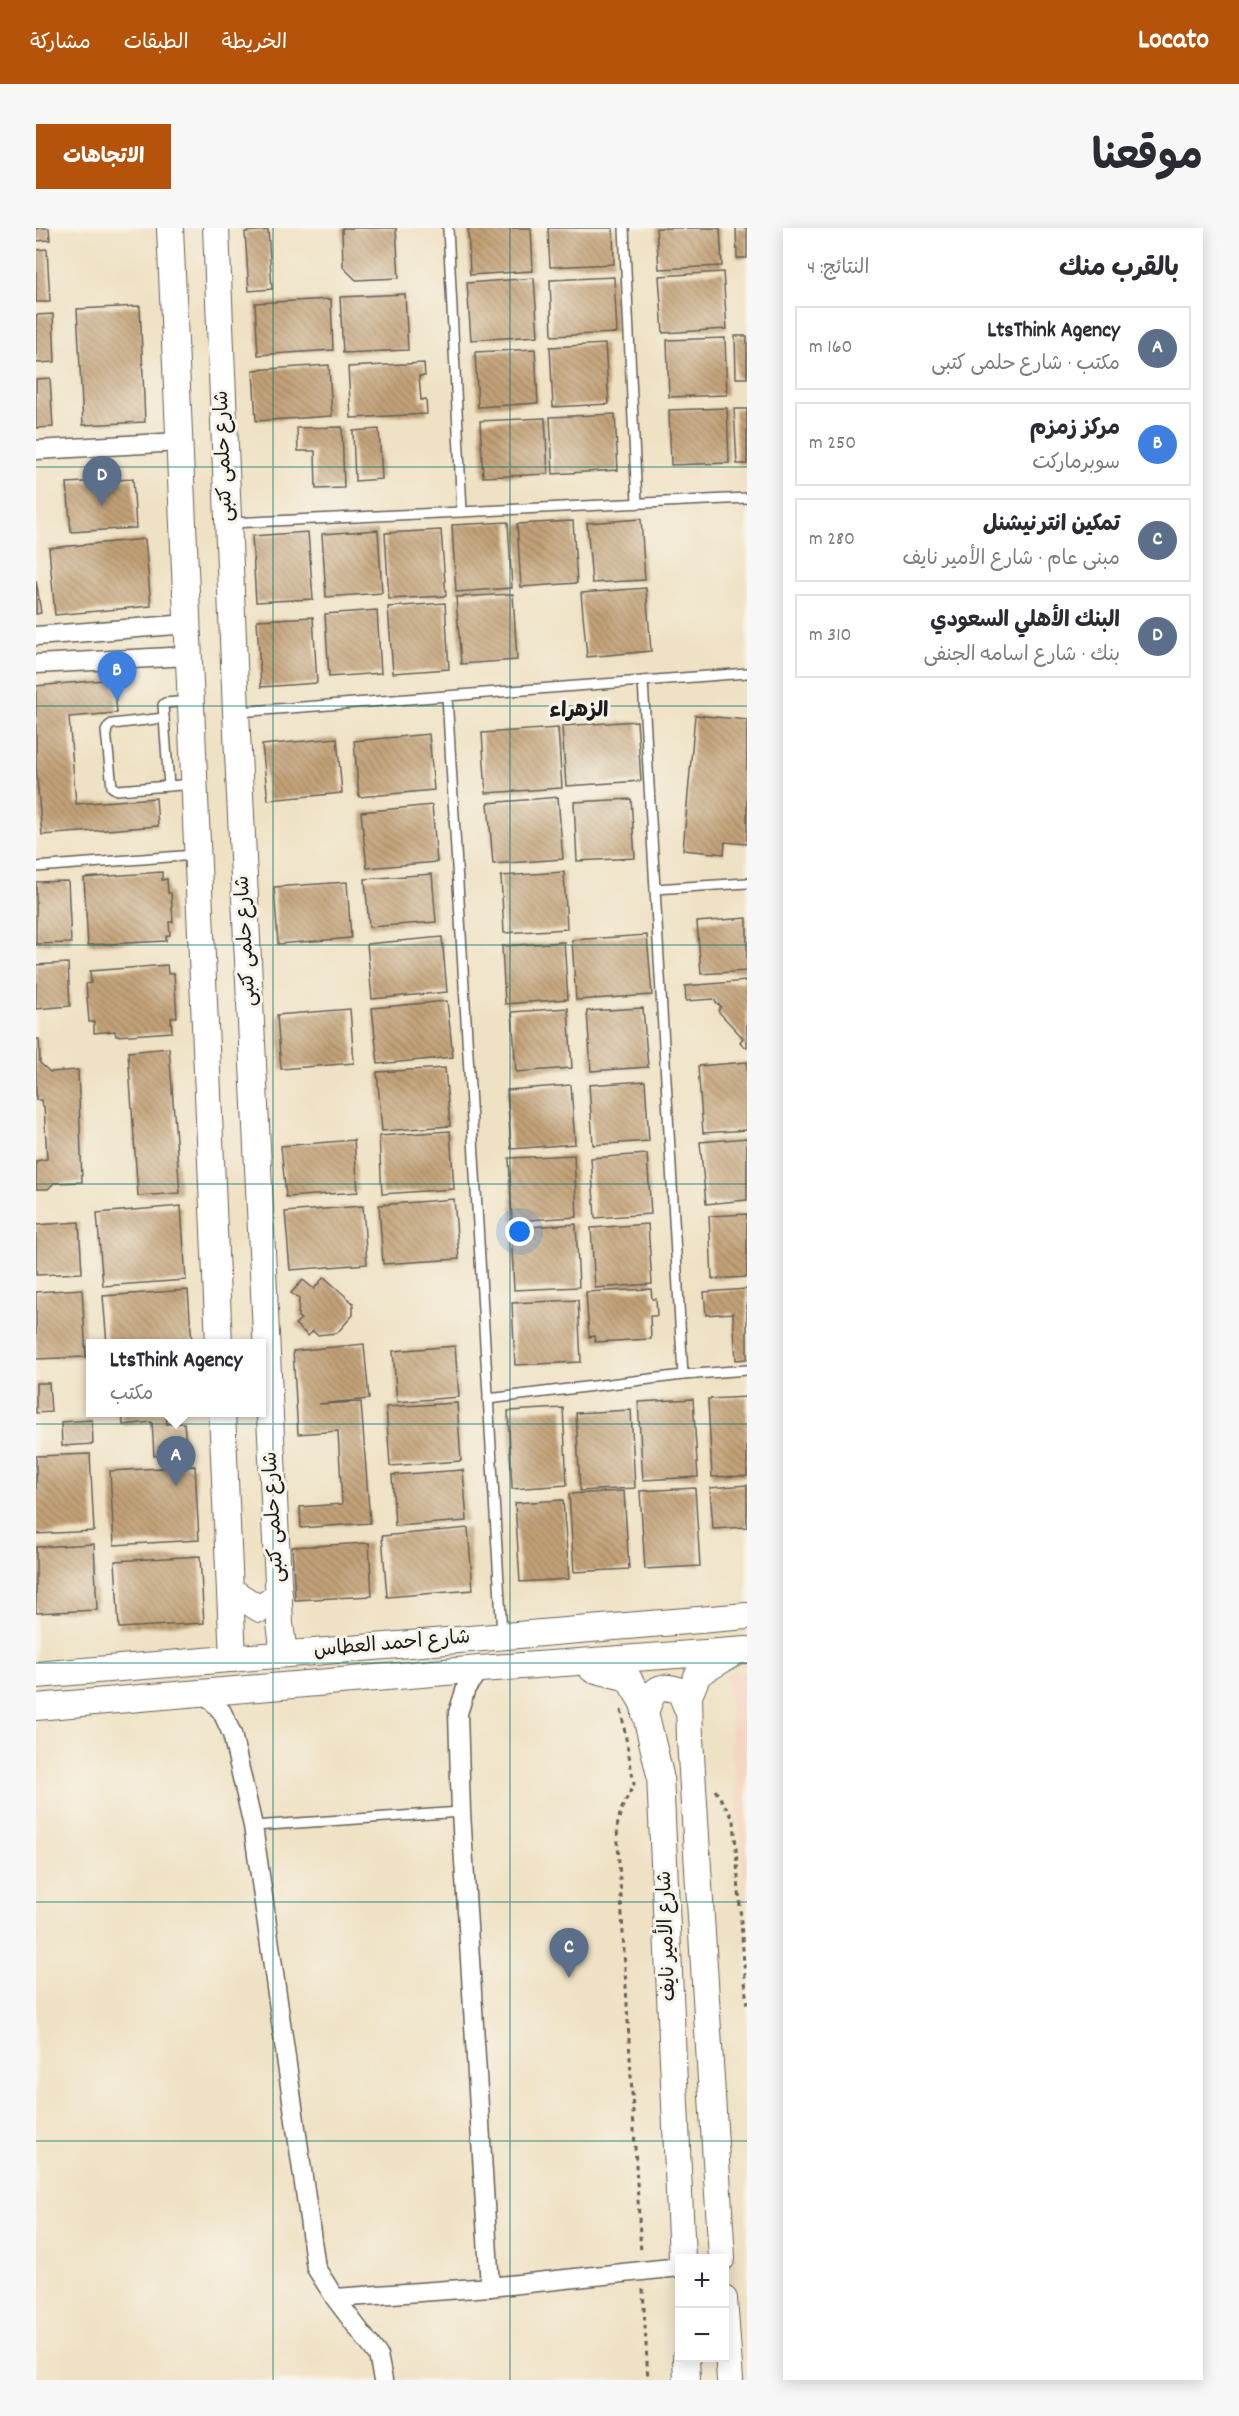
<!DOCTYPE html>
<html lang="ar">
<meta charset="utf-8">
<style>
:root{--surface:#fff;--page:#f7f7f7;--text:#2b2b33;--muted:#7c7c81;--line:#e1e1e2;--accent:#b45309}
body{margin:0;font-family:Dekko,"Playpen Sans Arabic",sans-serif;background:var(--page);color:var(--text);direction:rtl}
.controls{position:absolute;right:18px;bottom:18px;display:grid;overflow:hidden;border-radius:0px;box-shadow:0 3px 15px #0003}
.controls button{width:54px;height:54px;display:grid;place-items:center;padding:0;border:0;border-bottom:2px solid var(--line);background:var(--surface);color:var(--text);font:30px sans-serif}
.you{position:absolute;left:484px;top:1004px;width:21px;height:21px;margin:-15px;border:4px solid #fff;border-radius:50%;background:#1a73e8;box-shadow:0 0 0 9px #1a73e833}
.badge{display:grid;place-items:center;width:39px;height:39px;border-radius:50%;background:var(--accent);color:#fff;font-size:20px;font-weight:700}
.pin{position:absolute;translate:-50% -50px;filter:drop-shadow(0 2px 3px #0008)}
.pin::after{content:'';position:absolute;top:32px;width:21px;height:18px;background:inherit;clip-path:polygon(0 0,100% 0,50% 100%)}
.popup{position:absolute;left:50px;top:1111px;width:180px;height:78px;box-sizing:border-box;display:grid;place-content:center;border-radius:0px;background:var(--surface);filter:drop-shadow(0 2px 4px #0005);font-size:20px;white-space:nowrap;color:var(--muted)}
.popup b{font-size:22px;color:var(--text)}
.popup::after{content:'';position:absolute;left:50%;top:100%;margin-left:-12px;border:12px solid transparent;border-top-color:var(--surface)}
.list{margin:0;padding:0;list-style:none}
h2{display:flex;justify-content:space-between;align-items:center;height:78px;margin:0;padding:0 24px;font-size:26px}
h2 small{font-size:20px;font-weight:400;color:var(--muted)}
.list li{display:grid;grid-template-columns:39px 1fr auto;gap:18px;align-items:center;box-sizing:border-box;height:84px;margin:0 12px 12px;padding:0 12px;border:2px solid var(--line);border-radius:0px}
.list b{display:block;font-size:22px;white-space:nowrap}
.list p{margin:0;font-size:20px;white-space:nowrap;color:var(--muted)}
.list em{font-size:20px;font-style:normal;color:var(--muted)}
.map{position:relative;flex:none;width:711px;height:2152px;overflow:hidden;direction:ltr;border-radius:0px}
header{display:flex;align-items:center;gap:36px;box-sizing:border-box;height:84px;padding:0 30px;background:var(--accent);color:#fff}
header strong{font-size:28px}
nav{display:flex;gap:33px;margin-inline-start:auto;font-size:21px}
.intro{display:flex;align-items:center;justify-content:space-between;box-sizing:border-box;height:144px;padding:0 36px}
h1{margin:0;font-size:42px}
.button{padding:15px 27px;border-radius:0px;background:var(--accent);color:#fff;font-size:21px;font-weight:700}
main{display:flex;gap:36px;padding:0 36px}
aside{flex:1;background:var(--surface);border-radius:0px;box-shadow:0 3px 15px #0003}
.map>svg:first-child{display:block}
.built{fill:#f4d3c0}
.building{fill:url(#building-back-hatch)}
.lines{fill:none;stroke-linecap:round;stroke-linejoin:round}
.lane-casing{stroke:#666156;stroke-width:12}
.street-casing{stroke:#666156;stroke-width:21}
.secondary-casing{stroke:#666156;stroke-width:28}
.path{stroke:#666156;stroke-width:3;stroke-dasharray:4.5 4.5;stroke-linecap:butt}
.lane{stroke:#fff;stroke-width:9}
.street{stroke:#fff;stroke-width:18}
.secondary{stroke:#fff;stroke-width:26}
.grid{fill:none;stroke:#0f766e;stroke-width:1.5;stroke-opacity:0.55}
.labels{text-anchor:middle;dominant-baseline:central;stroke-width:6;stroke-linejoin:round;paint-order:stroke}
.street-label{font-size:20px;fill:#1c1c1c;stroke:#f7f3e8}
.neighbourhood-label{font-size:21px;font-weight:bold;fill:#1c1c1c;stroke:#f7f3e8}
</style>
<header>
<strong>Locato</strong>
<nav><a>الخريطة</a><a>الطبقات</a><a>مشاركة</a></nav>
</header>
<div class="intro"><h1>موقعنا</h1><a class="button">الاتجاهات</a></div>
<main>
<aside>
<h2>بالقرب منك<small>النتائج: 4</small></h2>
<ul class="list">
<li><span class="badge" style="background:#5c6f8a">A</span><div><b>LtsThink Agency</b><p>مكتب · شارع حلمى كتبى</p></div><em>160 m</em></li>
<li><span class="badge" style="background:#3f7fe0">B</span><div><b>مركز زمزم</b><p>سوبرماركت</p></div><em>250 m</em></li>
<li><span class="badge" style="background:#5c6f8a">C</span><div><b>تمكين انترنیشنل</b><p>مبنى عام · شارع الأمير نايف</p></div><em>280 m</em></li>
<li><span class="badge" style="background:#5c6f8a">D</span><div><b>البنك الأهلي السعودي</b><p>بنك · شارع اسامه الجنفى</p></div><em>310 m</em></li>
</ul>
</aside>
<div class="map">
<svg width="711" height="2152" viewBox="0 0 711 2152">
<defs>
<pattern id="building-back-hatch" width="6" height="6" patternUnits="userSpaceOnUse" patternTransform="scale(1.5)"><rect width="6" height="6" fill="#c2a177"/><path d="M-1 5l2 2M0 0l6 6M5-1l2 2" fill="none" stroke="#9d8261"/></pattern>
</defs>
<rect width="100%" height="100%" fill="#f7f3e8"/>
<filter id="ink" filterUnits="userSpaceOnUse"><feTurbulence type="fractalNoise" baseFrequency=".0167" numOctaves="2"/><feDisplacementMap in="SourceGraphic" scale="12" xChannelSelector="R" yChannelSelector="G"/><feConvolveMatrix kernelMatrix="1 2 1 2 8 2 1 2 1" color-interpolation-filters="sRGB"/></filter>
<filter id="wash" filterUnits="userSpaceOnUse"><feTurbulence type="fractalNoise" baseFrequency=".008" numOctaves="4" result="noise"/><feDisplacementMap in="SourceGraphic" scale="24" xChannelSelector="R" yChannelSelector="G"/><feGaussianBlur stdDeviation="1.35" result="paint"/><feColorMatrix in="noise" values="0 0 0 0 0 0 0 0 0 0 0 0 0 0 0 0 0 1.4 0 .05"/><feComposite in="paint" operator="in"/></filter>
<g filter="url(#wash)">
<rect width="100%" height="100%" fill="#efe1c3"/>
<!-- built -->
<path class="built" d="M711,1444v237l-21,-235z"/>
<g id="blocks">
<!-- building -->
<g class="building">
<path d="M0,0h13l1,12 -14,1z"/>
<path d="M306,0h54l3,50 -43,2 -13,-13z"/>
<path d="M432,0h63l2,43 -63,4z"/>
<path d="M512,0h65l1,36 -64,3z"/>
<path d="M620,0h64l2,38 -63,3z"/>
<path d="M700,0h11v30h-10z"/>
<path d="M232,2l4,59 -23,2 -4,-59z"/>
<path d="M11,21l3,53h-14v-52z"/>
<path d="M687,44l4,57 -64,4 -4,-57z"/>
<path d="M578,49l3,56 -65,3 -2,-56z"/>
<path d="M498,50l4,58 -67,4 -4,-57z"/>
<path d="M369,66l3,56 -65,3 -3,-56z"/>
<path d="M295,71l2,51 -75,5 -3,-52z"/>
<path d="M104,78l5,116 -62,3 -6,-116z"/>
<path d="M17,86l2,48 -19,1v-48z"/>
<path d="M699,108h12v42h-11z"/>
<path d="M689,110l2,57 -58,2 -2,-57z"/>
<path d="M569,116l4,60 -56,3 -3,-60z"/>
<path d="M499,121l3,54 -60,4 -3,-55z"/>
<path d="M388,135l1,13h-6l2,24 5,-1 1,15 -76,4 -3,-51z"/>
<path d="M293,137l3,51 -76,5 -3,-51z"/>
<path d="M14,150l3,49 -17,1v-49z"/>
<path d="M691,180l2,55 -58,2 -2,-55z"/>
<path d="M698,181h13v55h-10z"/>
<path d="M579,186l3,56 -65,4 -3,-57z"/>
<path d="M509,190l3,56 -65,3 -3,-56z"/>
<path d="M306,199l2,61 -28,1 -1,-38h-17l-1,-23z"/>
<path d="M343,201l3,50 -27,2 -2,-50z"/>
<path d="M97,251l3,49 -65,4 -4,-49z"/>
<path d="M605,291l4,61 -53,3 -5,-60z"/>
<path d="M537,293l4,62 -56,4 -4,-63z"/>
<path d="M472,294l4,66 -56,4 -4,-67z"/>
<path d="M342,302l4,63 -56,4 -4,-63z"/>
<path d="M405,302l5,66 -57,3 -4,-66z"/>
<path d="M272,304l5,67 -57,3 -4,-66z"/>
<path d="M109,311l6,67 -96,9 -6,-67z"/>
<path d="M0,352l5,33 -5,1z"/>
<path d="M610,360l5,63 -64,6 -6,-64z"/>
<path d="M477,366l4,66 -56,4 -5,-67z"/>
<path d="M409,375l4,66 -56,4 -5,-66z"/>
<path d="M341,382l4,63 -52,4 -4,-63z"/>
<path d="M277,389l4,66 -56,4 -4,-67z"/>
<path d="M78,451l3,34 -48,4 7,87 80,-6 2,28 -116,9 -6,-68v-81z"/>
<path d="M659,487l52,5v124l-22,-2 -1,12 -41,-4z"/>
<path d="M601,493l4,60 -75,5 -4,-60z"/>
<path d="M522,500l4,60 -76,5 -4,-60z"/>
<path d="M393,506l5,56 -75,7 -5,-56z"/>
<path d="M301,510l5,55 -74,7 -6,-55z"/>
<path d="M522,569l5,62 -70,5 -5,-61z"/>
<path d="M595,571l4,59 -58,3 -3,-59z"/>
<path d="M396,577l5,57 -70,6 -6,-56z"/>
<path d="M126,644v8l5,-1 1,14h3l2,29h-4l1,13 -4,1v5l-78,4 -4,-67z"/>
<path d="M528,644l3,57 -63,4 -3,-57z"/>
<path d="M396,646l4,48 -67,5 -4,-48z"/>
<path d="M32,653l3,62 -35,1v-62z"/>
<path d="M311,654l4,56 -73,6 -4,-57z"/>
<path d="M711,690v53l-46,3 -4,-52z"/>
<path d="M611,707l5,60 -76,5 -4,-60z"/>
<path d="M406,709l5,55 -75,7 -5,-55z"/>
<path d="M528,714l4,57 -63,5 -3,-58z"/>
<path d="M32,735l2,43 -34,3v-44z"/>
<path d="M131,737l1,9 6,-1 3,44 -6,1 1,14 -56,4 -1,-5 -21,2v-11h-5l-3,-38 5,-1 -1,-12z"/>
<path d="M711,753v66h-2l-5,-5 3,-4 -25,-27 3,-5 -5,-3 -2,-4 -28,2 -1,-15z"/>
<path d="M411,773l6,56 -75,7 -6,-56z"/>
<path d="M532,780l4,60 -56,4 -4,-60z"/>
<path d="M607,780l5,59 -57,4 -4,-60z"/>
<path d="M314,781l4,54 -73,6 -4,-54z"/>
<path d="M0,811h3l1,24 10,9 28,-2 4,112 -28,1 -6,6h-12v-28l11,-2 -3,-53h-2l-1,-6h-5z"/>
<path d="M133,820l11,145 -42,3 -10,-144z"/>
<path d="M711,834v68l-44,3 -5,-67z"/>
<path d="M409,840l5,58 -68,5 -5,-59z"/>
<path d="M609,853l4,60 -56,4 -4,-60z"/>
<path d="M535,857l4,59 -64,5 -4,-59z"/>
<path d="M414,903l4,58 -72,5 -3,-58z"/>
<path d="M711,910v62l-41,4 -6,-62z"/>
<path d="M318,912l4,52 -72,5 -5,-51z"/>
<path d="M611,926l4,60 -56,4 -4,-60z"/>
<path d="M538,927l3,62 -65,4 -3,-63z"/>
<path d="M418,971l5,60 -76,5 -4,-59z"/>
<path d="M145,978l5,74 -83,6 -6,-73z"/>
<path d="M327,978l4,58 -77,6 -5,-58z"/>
<path d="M711,986v63l-35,2 -3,-63z"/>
<path d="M43,994l3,51 -46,2v-50z"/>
<path d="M540,996l3,63 -65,3 -3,-62z"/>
<path d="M612,996l4,60 -57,4 -4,-60z"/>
<path d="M288,1049l29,26v12l-16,18 -20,2 -4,-4 -5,5 -13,-12 6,-5 -3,-2 1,-18 -8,-6 12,-13 11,9z"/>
<path d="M46,1061l4,68 -50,2v-67z"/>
<path d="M615,1061l1,10h4l1,17h-7l1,23 -56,3 -1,-6 -5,1 -3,-45z"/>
<path d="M711,1061v70l-11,1 -3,-47 -27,2 -2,-23z"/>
<path d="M152,1062l4,54h-85l-4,-48z"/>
<path d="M542,1072l3,62 -66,3 -3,-62z"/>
<path d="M328,1116l5,55 -50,5 42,-2 9,121 -69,5 -1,-21 42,-3 -4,-73 -40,3 -5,-83z"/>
<path d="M419,1118l4,51 -62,5 -4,-51z"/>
<path d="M0,1155h13l2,29 -15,1z"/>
<path d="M711,1169v79l-35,1 -4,-78z"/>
<path d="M657,1171l5,78 -55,3 -5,-78z"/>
<path d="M421,1175l4,58 -71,5 -4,-59z"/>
<path d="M527,1180l4,77 -55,4 -4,-78z"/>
<path d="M595,1182l4,78 -55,3 -4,-78z"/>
<path d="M86,1184h44l1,12 17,-1 3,30 -33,3 -2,-34 -29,3z"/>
<path d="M56,1192l1,24 -31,2 -1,-24z"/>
<path d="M54,1226l4,77 -58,3v-78z"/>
<path d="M159,1238l4,74 -85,5 -4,-74z"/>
<path d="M427,1242l4,51 -72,5 -3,-51z"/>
<path d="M711,1257v42l-34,2 -3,-41z"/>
<path d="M659,1260l5,78 -55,3 -5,-78z"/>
<path d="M588,1263l5,78 -55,3 -5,-78z"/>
<path d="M527,1272l6,79 -49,3 -5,-79z"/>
<path d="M432,1300l5,62 -86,7 -5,-61z"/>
<path d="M333,1315l3,53 -77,4 -3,-53z"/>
<path d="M58,1316l3,66 -61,3v-66z"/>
<path d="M164,1328l4,67 -85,5 -4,-67z"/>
</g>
</g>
</g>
<g filter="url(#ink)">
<use href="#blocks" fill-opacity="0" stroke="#666156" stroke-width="1.5"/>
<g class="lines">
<!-- lane casing -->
<g class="lane-casing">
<g id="lane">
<path d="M412,0l14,284"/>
<path d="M588,0l13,275"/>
<path d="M195,295l516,-25"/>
<path d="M607,453l40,694"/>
<path d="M411,468l55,938"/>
<path d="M153,473l-24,2 -2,2 6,81 25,-2"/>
<path d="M202,484l509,-39"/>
<path d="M128,490l-52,6 -3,2 -3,5 6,56 5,3 52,-4"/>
<path d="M0,639l159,-12"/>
<path d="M619,661l92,-6"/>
<path d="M452,1171l195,-24 64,-5"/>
<path d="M217,1598l208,-14"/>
</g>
</g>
<!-- street casing -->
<g class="street-casing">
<g id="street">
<path d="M0,222l144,-8"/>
<path d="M0,408l152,-12"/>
<path d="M0,436l153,-8"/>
<path d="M444,1441l-14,19 -8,25 3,99 29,475 190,-20"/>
<path d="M167,1463l19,21 10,22 21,92 63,442 19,30 43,57 5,25"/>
<path d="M299,2070l155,-11"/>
</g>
</g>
<!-- secondary casing -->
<g class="secondary-casing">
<g id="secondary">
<path d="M134,0l49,1116"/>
<path d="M180,0l20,484 44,911 4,31"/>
<path d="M186,1184l11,247"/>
<path d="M194,1362l30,19 19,-14"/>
<path d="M556,1441l36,9 15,25 17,72 22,483"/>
<path d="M0,1447l711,-59"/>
<path d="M0,1479l444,-38 267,-19"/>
<path d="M609,1486c6,-22 12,-32 35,-23l9,22"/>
<path d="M686,2030l-32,-519 -1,-43 9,-22 34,-20"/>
<path d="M688,2071l6,81"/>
<path d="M650,2130l1,22"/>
</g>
</g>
<!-- path -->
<g class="path">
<path d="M585,1482l13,74 -13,26 -4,17 24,426"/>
<path d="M679,1562l19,30 13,188"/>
<path d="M607,2061l5,91"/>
</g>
<!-- lane -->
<use href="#lane" class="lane"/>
<!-- street -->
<use href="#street" class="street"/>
<!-- secondary -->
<use href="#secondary" class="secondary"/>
</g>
</g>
<!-- grid -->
<path class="grid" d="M237,0v2152M474,0v2152M0,239h711M0,478h711M0,717h711M0,956h711M0,1196h711M0,1435h711M0,1674h711M0,1913h711"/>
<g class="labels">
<!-- street labels -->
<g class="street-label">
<text transform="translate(189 228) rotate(-92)">شارع حلمى كتبى</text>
<text transform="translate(211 713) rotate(-93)">شارع حلمى كتبى</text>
<text transform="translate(239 1289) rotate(-93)">شارع حلمى كتبى</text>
<text transform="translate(356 1417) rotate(-5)">شارع احمد العطاس</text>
<text transform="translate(632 1708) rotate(-92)">شارع الأمير نايف</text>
</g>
<!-- neighbourhood labels -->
<g class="neighbourhood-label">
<text x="543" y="484">الزهراء</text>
</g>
</g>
</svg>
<div class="controls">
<button>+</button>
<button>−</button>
</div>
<div class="you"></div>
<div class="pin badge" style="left:140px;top:1258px;background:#5c6f8a">A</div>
<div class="popup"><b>LtsThink Agency</b>مكتب</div>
<div class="pin badge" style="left:81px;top:473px;background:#3f7fe0">B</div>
<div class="pin badge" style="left:533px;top:1750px;background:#5c6f8a">C</div>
<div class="pin badge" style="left:66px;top:278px;background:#5c6f8a">D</div>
</div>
</main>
